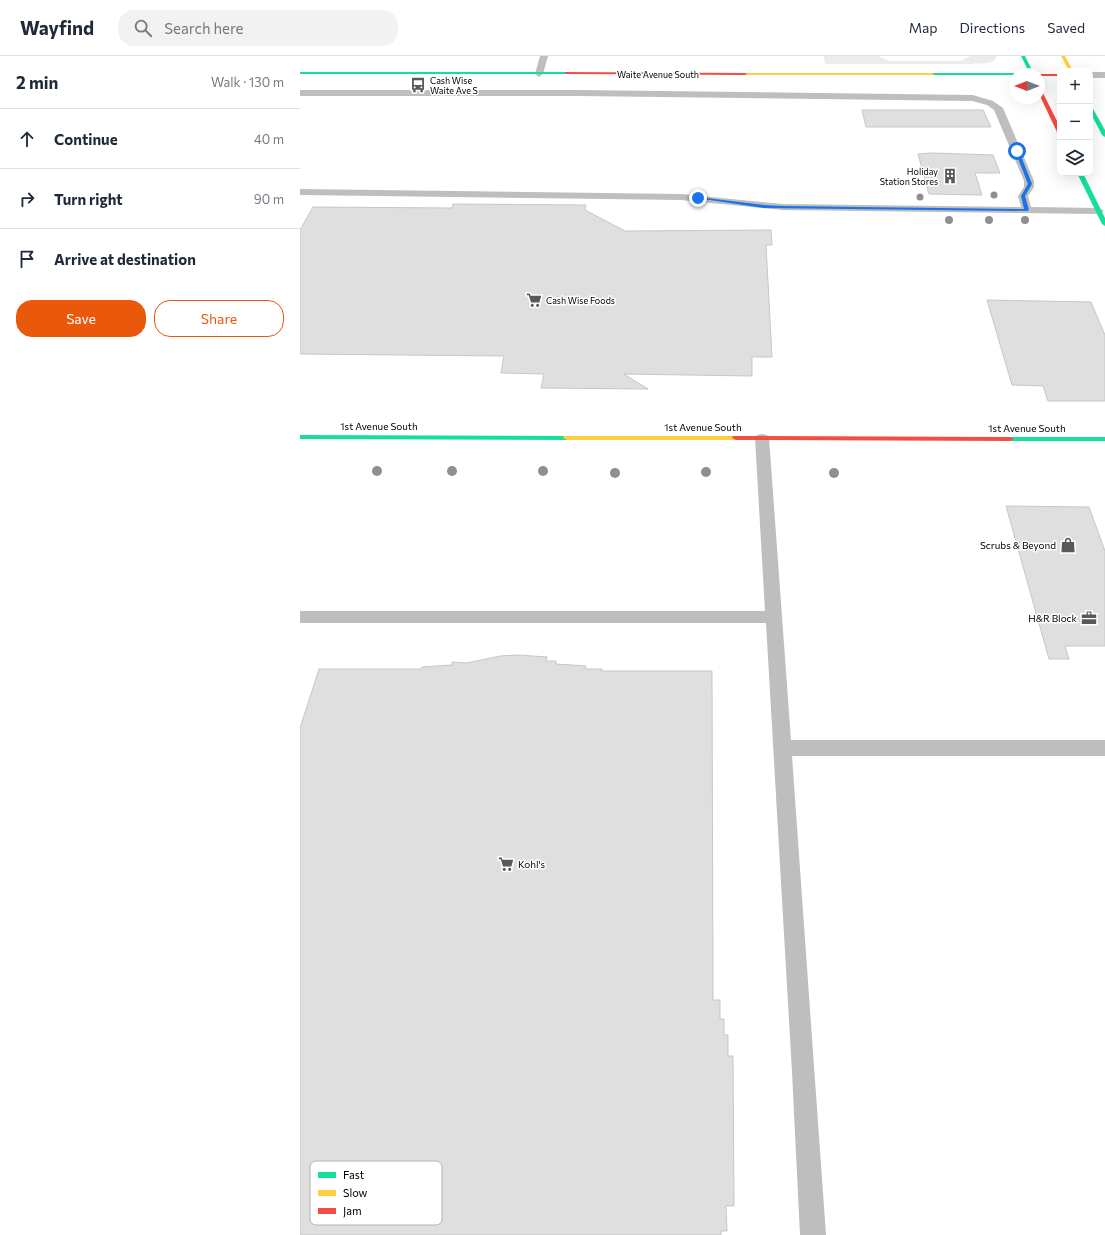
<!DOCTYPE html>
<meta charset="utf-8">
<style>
:root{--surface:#fff;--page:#f2f2f3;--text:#1f2937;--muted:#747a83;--line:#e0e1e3;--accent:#ea580c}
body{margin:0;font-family:Commissioner,sans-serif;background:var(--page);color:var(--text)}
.controls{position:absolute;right:12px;top:12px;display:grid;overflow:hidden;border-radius:8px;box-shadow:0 4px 16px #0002}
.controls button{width:36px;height:36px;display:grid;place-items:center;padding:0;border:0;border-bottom:1px solid var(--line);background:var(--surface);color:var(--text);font:20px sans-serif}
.compass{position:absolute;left:709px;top:12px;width:36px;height:36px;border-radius:50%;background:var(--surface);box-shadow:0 4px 16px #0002;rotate:270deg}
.stop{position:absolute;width:12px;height:12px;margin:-9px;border:3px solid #1a73e8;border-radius:50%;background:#fff}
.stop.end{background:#1a73e8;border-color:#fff;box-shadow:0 1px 4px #0008}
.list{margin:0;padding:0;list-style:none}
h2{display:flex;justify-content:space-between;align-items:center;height:52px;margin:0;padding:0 16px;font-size:17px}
h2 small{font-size:13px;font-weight:400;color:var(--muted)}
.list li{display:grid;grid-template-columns:26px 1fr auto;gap:12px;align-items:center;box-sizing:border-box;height:60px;padding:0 16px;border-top:1px solid var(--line)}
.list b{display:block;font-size:15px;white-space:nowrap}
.list em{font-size:13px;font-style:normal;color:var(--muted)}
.actions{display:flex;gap:8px;padding:12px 16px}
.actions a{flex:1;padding:9px 0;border:1px solid var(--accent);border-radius:16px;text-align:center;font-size:14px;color:var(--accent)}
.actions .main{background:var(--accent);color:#fff}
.icon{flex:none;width:22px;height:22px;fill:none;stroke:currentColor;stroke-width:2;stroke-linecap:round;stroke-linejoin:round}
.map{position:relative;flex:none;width:805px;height:1179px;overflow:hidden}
header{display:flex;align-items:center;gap:24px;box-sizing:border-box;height:56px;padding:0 20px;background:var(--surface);border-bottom:1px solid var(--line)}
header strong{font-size:19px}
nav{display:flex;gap:22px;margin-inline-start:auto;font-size:14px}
.search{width:280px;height:36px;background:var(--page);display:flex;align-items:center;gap:10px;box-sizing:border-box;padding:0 14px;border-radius:16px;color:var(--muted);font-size:15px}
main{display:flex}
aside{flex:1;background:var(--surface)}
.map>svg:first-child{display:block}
.green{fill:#ececec}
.building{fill:#dfdfdf;stroke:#c7c7c7}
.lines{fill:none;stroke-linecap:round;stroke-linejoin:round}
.lane{fill:#bebebe;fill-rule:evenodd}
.street{fill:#bebebe;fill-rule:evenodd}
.fast{fill:#16e098;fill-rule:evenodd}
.slow{fill:#ffcf43;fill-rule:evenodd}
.jam{fill:#f24e42;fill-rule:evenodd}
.tree{fill:#8f8f8f}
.route{fill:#1a73e8}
.labels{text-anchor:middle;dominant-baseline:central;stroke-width:3;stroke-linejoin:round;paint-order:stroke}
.far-street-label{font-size:9px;fill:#000;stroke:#fff}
.far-poi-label{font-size:9px;fill:#000;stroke:#fff;text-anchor:start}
.street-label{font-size:10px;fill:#000;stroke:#fff}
.poi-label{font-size:10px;fill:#000;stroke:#fff;text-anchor:end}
.key{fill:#fff;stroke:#b2b2b2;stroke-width:1}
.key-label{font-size:11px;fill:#000}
</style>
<header>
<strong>Wayfind</strong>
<div class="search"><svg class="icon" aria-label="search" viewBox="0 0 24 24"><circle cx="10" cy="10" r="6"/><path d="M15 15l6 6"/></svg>Search here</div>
<nav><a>Map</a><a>Directions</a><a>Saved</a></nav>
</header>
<main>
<aside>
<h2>2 min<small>Walk · 130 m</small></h2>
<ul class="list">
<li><svg class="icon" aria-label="ahead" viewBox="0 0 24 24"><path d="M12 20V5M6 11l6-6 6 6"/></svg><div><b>Continue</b></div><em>40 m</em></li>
<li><svg class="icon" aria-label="right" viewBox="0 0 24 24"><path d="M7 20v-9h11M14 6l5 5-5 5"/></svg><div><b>Turn right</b></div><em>90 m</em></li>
<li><svg class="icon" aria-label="arrive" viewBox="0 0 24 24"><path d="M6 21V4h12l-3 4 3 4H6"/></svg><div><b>Arrive at destination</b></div></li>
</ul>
<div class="actions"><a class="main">Save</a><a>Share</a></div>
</aside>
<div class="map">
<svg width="805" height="1179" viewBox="0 0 805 1179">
<rect width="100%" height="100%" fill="#fff"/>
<!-- green -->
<path class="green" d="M524,0h54l12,5h70l11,-5h25l-1,4 -6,3 -19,1h-145z"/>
<!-- building -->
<g class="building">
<path d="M562,54h121l8,17h-125z"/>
<path d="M632,97l61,2 7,18h-25l7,22 -53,-1 -11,-40z"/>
<path d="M153,148l133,1 -1,5 40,21 146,-1 1,15h-6l6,112h-20v19l-128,-2 24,15 -107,-1 3,-14 -43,-1 3,-17 -204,-2v-124l13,-23 139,1z"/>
<path d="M687,244l104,2 14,33v66h-57l-5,-15 -31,-1z"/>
<path d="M706,450l83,1 16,44v95h-40l4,13h-20z"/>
<path d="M219,599l28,2 -1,4h10v3l30,2 -1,3h17l-1,2h111l1,329h7v19h4v16h4v21h5l1,150h-8l1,25h-6v4h-421v-507l19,-59h102l1,-2 30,-2v-3l15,1 33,-7z"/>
</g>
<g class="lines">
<!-- lane -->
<g class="lane">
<path d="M240,0h8l-5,18 -4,3 -4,-3z"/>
<path d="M0,34h277l396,5 20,6 10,7 31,73v6l-6,9 3,11 68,1 5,3 -5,3 -316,-4 -102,-10 -381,-5v-6l381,5 102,10 238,3 -3,-11 6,-9v-6l-30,-71 -7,-5 -15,-4 -395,-5h-277z"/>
<path d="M462,378l5,1 2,3 22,302h314v16h-313l34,479h-26l-8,-163 -26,-449h-466v-12h465l-10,-173 2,-3z"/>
</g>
<!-- street -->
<rect class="street" x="790" y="16" width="15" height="6"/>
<!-- fast -->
<g class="fast">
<path d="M721,0h4l9,18h-4z"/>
<path d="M0,16h267l2,1 -2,1h-267z"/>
<path d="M630,17h85l2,1h-2v1h-85z"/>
<path d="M790,50l2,1 13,23v7l-3,-2 -12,-23z"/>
<path d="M777,117h6l22,45v8l-3,-2z"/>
<path d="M0,379l267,1 4,2 -4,2 -267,-1z"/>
<path d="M707,381h98v4h-95l-4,-2z"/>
</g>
<!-- slow -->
<g class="slow">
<path d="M761,0h4l8,15h-4z"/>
<path d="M443,17h189l2,1 -2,1h-189z"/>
<path d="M264,380h172l4,2 -4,2h-169l-4,-2z"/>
</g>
<!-- jam -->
<g class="jam">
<path d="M265,16l180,1 2,1 -2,1 -178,-1h-2z"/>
<path d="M737,18h23v2h-21v-2z"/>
<path d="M739,32l2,1 19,38v7l-3,-2 -18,-38z"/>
<path d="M433,380l277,1 4,2 -4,2 -274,-1 -4,-2z"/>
</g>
</g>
<!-- trees -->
<g class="tree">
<circle cx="694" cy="139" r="3.5"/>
<circle cx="620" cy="141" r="3.5"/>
<circle cx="649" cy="164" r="4"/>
<circle cx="689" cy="164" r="4"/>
<circle cx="725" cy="164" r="4"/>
<circle cx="77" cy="415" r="5"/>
<circle cx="152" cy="415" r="5"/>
<circle cx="243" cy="415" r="5"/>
<circle cx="406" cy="416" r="5"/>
<circle cx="315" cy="417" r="5"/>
<circle cx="534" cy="417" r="5"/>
</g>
<!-- route -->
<path class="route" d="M717,94l2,1 13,33 -7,12 4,14 -2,1 -263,-3 -68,-10 2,-1 66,8 19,1 241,3 -3,-13 7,-12 -13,-33z"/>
<!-- icons -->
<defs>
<g id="bus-bare" transform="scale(1.2)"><path d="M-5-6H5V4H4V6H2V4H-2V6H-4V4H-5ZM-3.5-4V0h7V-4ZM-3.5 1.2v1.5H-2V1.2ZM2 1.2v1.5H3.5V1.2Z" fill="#595959" stroke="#fff" stroke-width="2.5" paint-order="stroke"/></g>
<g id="building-bare" transform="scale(1.2)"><path d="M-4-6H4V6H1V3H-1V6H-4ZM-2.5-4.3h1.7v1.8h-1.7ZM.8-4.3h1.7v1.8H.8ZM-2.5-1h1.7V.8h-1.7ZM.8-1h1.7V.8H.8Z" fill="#595959" stroke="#fff" stroke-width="2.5" paint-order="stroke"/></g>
<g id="supermarket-bare" transform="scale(1.2)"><path d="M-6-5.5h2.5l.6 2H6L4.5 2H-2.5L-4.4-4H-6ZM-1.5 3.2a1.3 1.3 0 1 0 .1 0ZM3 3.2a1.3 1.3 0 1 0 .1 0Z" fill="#595959" stroke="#fff" stroke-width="2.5" paint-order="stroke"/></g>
<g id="shop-bare" transform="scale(1.2)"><path d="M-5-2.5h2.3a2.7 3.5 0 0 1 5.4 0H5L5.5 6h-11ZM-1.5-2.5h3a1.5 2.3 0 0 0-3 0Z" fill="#595959" stroke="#fff" stroke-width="2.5" paint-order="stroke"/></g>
<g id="office-bare" transform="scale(1.2)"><path d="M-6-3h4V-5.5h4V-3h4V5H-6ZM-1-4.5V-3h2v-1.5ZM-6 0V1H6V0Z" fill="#595959" stroke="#fff" stroke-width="2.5" paint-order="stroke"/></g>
</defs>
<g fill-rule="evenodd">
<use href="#bus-bare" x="118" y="29"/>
<use href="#building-bare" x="650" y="120"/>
<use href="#supermarket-bare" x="234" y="244"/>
<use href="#shop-bare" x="768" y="489"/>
<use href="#office-bare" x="789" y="562"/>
<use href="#supermarket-bare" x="206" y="808"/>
</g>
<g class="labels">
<!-- far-street labels -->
<g class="far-street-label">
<text x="358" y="18">Waite Avenue South</text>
</g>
<!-- far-poi labels -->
<g class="far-poi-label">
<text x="130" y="24">Cash Wise<tspan x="130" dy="10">Waite Ave S</tspan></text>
<text x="638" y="115" text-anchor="end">Holiday<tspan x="638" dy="10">Station Stores</tspan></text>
<text x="246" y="244">Cash Wise Foods</text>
</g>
<!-- street labels -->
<g class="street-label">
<text x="79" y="370">1st Avenue South</text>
<text x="403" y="371">1st Avenue South</text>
<text x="727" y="372">1st Avenue South</text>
</g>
<!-- poi labels -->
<g class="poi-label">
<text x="756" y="489">Scrubs &amp; Beyond</text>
<text x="777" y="562">H&amp;R Block</text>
<text x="218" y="808" text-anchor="start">Kohl's</text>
</g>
</g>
<!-- legend -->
<rect x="10" y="1105" width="132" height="64" rx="6" class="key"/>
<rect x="18" y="1116" width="18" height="6" fill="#16e098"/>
<rect x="18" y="1134" width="18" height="6" fill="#ffcf43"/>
<rect x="18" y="1152" width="18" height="6" fill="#f24e42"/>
<g class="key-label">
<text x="43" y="1123">Fast</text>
<text x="43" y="1141">Slow</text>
<text x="43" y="1159">Jam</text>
</g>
</svg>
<div class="controls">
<button>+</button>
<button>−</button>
<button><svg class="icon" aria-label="layers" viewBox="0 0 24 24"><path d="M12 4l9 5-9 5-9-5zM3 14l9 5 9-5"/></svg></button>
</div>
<svg class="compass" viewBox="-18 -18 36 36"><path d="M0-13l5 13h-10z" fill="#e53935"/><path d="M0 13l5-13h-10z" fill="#747a83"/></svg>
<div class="stop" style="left:717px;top:95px"></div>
<div class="stop end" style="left:398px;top:142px"></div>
</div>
</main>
